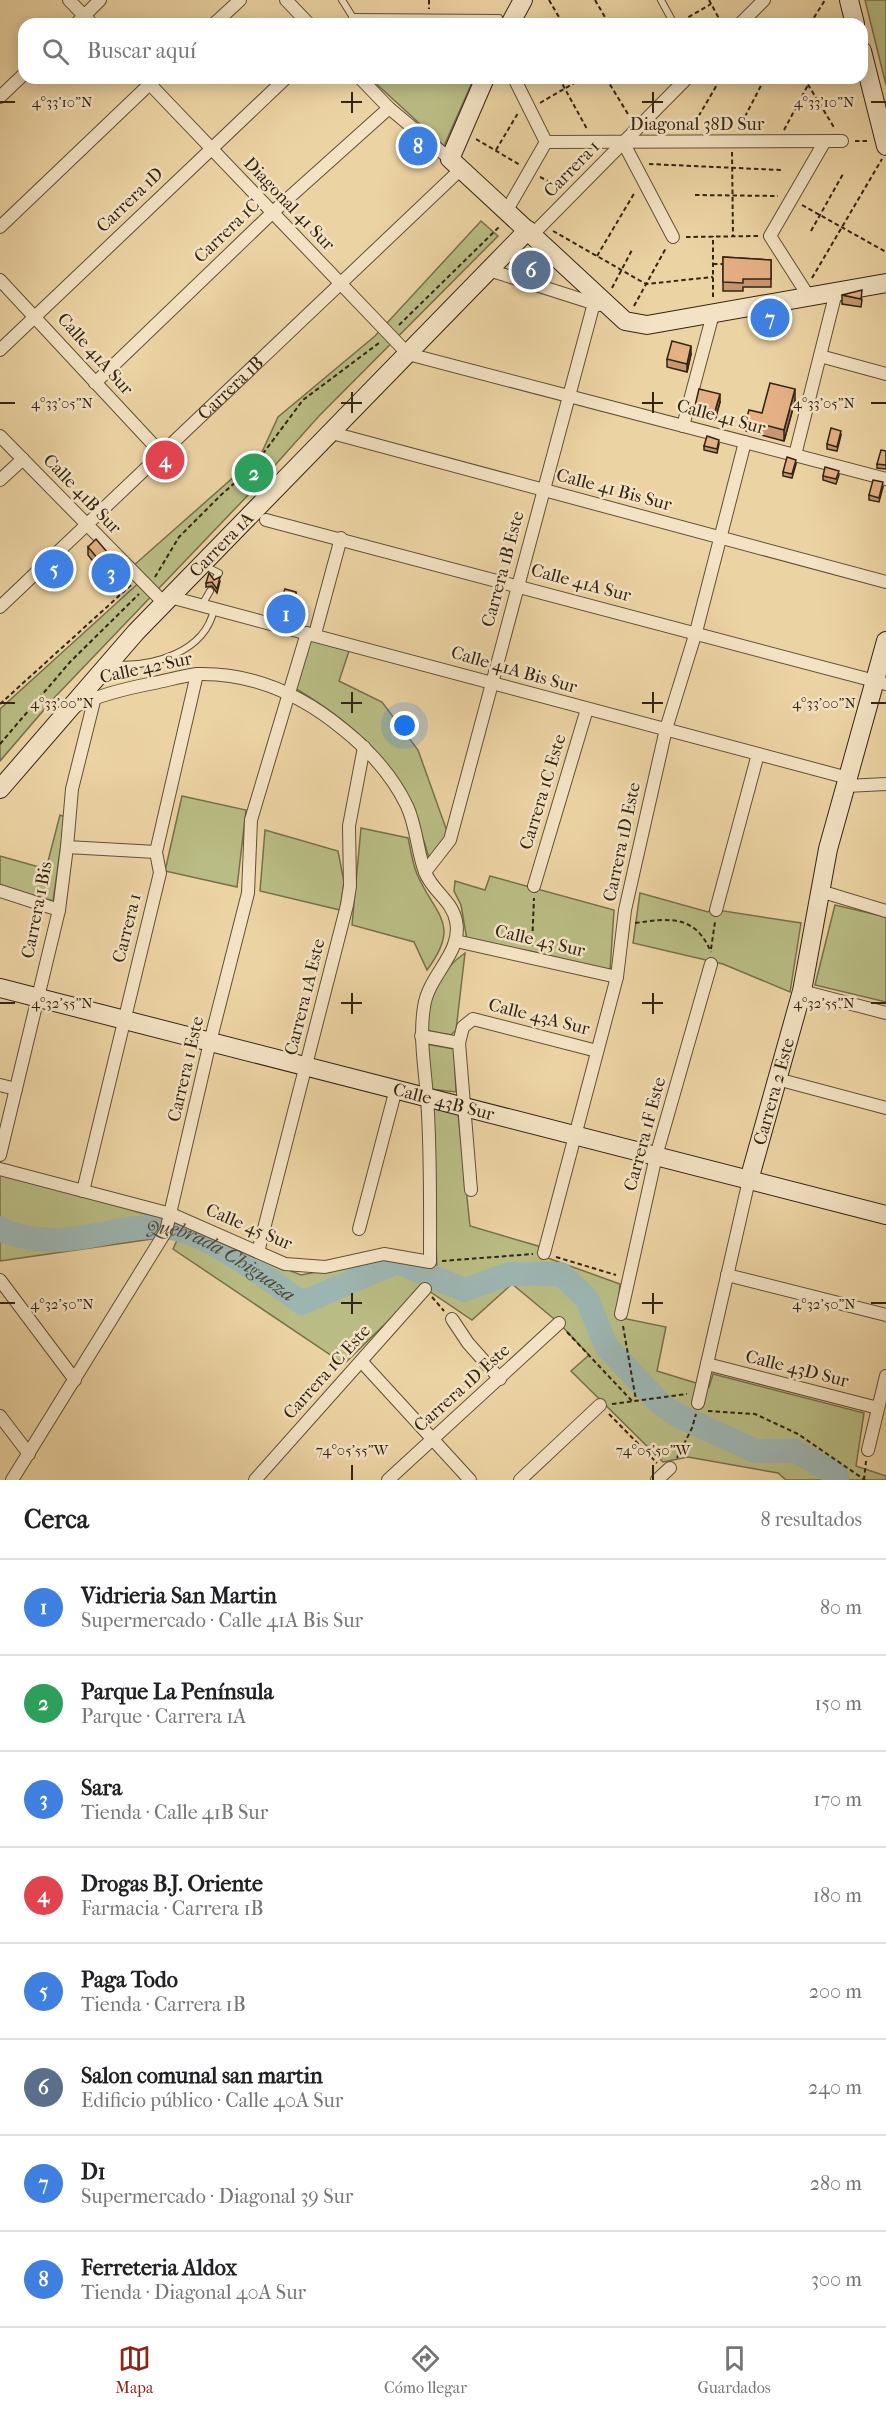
<!DOCTYPE html>
<html lang="es">
<meta charset="utf-8">
<style>
:root{--surface:#fff;--page:#f2f2f2;--text:#202124;--muted:#757577;--line:#e0e0e0;--accent:#8f2418}
body{margin:0;font-family:"IM FELL French Canon",serif;background:var(--page);color:var(--text)}
.you{position:absolute;left:405px;top:726px;width:21px;height:21px;margin:-15px;border:4px solid #fff;border-radius:50%;background:#1a73e8;box-shadow:0 0 0 9px #1a73e833}
.badge{display:grid;place-items:center;width:39px;height:39px;border-radius:50%;background:var(--accent);color:#fff;font-size:20px;font-weight:700}
.pin{position:absolute;translate:-50% -50%;border:3px solid #fff;box-shadow:0 2px 6px #0006}
.list{margin:0;padding:0;list-style:none}
h2{display:flex;justify-content:space-between;align-items:center;height:78px;margin:0;padding:0 24px;font-size:26px}
h2 small{font-size:20px;font-weight:400;color:var(--muted)}
.list li{display:grid;grid-template-columns:39px 1fr auto;gap:18px;align-items:center;box-sizing:border-box;height:96px;padding:0 24px;border-top:2px solid var(--line)}
.list b{display:block;font-size:22px;white-space:nowrap}
.list p{margin:0;font-size:20px;white-space:nowrap;color:var(--muted)}
.list em{font-size:20px;font-style:normal;color:var(--muted)}
.icon{flex:none;width:33px;height:33px;fill:none;stroke:currentColor;stroke-width:2;stroke-linecap:round;stroke-linejoin:round}
.map{position:relative;flex:none;width:886px;height:1480px;overflow:hidden}
.search{position:absolute;background:var(--surface);box-shadow:0 3px 15px #0003;left:18px;right:18px;top:18px;height:66px;display:flex;align-items:center;gap:15px;box-sizing:border-box;padding:0 21px;border-radius:18px;color:var(--muted);font-size:22px}
.sheet{height:846px;background:var(--surface)}
nav{display:flex;justify-content:space-around;align-items:center;box-sizing:border-box;height:84px;border-top:2px solid var(--line);background:var(--surface);font-size:16px;color:var(--muted)}
nav a{display:grid;justify-items:center;gap:3px}
nav .on{color:var(--accent)}
.map>svg:first-child{display:block}
.green{fill:#b9bc84;stroke:#76704c;stroke-width:1.5}
.lines{fill:none;stroke-linecap:round;stroke-linejoin:round}
.river{stroke:#9db5b1;stroke-width:24}
.lane-casing{stroke:#605037;stroke-width:8}
.street-casing{stroke:#605037;stroke-width:14}
.secondary-casing{stroke:#322413;stroke-width:20}
.path{stroke:#322413;stroke-width:2;stroke-dasharray:4.5 3;stroke-linecap:butt}
.lane{stroke:#f3e2c3;stroke-width:6}
.street{stroke:#f3e2c3;stroke-width:12}
.secondary{stroke:#f3e2c3;stroke-width:18}
.wall{fill:#c69772;stroke:#322413;stroke-width:1.5}
.shaded-wall{fill:#a17b5d;stroke:#322413;stroke-width:1.5}
.building{fill:#e6b085;stroke:#322413;stroke-width:1.5}
.ticks{fill:none;stroke:#322413;stroke-width:2}
.labels{text-anchor:middle;dominant-baseline:central;stroke-width:5;stroke-linejoin:round;paint-order:stroke}
.street-label{font-size:18px;fill:#322413;stroke:#f3e2c3}
.water-label{font-size:20px;font-style:italic;fill:#4d483a;stroke:#f3e2c3}
.ticks-label{font-size:15px;text-anchor:middle;fill:#322413;stroke:#f3e2c3;stroke-width:5;stroke-linejoin:round;paint-order:stroke}
</style>
<div class="map">
<svg width="886" height="1480" viewBox="0 0 886 1480">
<rect width="100%" height="100%" fill="#ecd3a3"/>
<filter id="stains"><feTurbulence type="fractalNoise" baseFrequency=".00333" numOctaves="4"/><feColorMatrix values="0 0 0 0 .2 0 0 0 0 .09 0 0 0 0 .02 0 0 0 .5 -.17"/></filter>
<radialGradient id="worn" r=".72"><stop offset=".6" stop-color="#630" stop-opacity="0"/><stop offset="1" stop-color="#630" stop-opacity=".3"/></radialGradient>
<!-- green -->
<g class="green">
<path d="M865,0h21v85z"/>
<path d="M370,78h104l-30,68z"/>
<path d="M481,221l17,15 -179,180 -69,77 -195,204 -55,64v-52l143,-130 -10,-13 129,-114 16,-35 97,-81z"/>
<path d="M310,640l39,11 -10,30 43,21 36,48 30,84 -19,24c-24,-87 -59,-124 -134,-170z"/>
<path d="M182,796l64,14 -9,77 -72,-16z"/>
<path d="M60,815l5,2 -12,84 -53,-15v-30l46,13z"/>
<path d="M361,828l47,10c3,12 4,24 9,36 18,42 45,49 10,96l-13,-28 -62,-17z"/>
<path d="M265,830l73,21 6,31 -4,28 -80,-19z"/>
<path d="M490,876l124,34 -4,61 -80,-20 -63,-11 -6,-35 -7,-14 1,-10 30,9z"/>
<path d="M640,893l68,19 3,-3 90,14 -11,69 -67,-28 -90,-21z"/>
<path d="M835,905l51,12v85l-71,-17z"/>
<path d="M465,953l-9,77 -5,5 -26,-5c0,-31 15,-60 40,-77z"/>
<path d="M426,1044l28,5 2,43 -27,-3z"/>
<path d="M430,1106l28,7 12,113 68,20 7,11 75,27 -3,33 49,10 -9,44 52,16 4,-13 151,39 -8,53 30,10v4h-100l-8,-7 -90,-16 -25,5 -92,-91 18,-16 -30,-32 -47,-39 -40,36 -49,-33 -79,77 -171,-115 12,-26 64,31 52,21 94,-18 42,10z"/>
<path d="M0,1170l142,43 24,5 -14,21 -152,22z"/>
</g>
<g class="lines">
<!-- river -->
<path class="river" id="s1" d="M0,1228c6,5 14,6 21,8 57,14 99,-15 150,-8 37,5 100,53 131,75l95,-41 67,28 45,-16h52l26,25 19,47 52,55 17,13 80,37h41l41,24v5"/>
<!-- lane casing -->
<g class="lane-casing">
<g id="lane">
<path d="M342,0l15,24"/>
<path d="M661,0l13,24"/>
<path d="M352,17l147,1"/>
<path d="M211,569l8,4 -4,6"/>
<path d="M202,605l8,-14"/>
<path d="M112,664c39,4 93,-11 102,-55"/>
</g>
</g>
<!-- street casing -->
<g class="street-casing">
<g id="street">
<path d="M69,0l23,24"/>
<path d="M286,0l23,24"/>
<path d="M76,24l24,-24"/>
<path d="M214,24l26,-24"/>
<path d="M740,24l24,-24"/>
<path d="M144,78l264,276 478,125"/>
<path d="M360,78l29,30 61,51"/>
<path d="M514,78l32,64"/>
<path d="M0,97l24,-23"/>
<path d="M546,142l296,-1"/>
<path d="M623,142l50,95"/>
<path d="M507,210l39,-68"/>
<path d="M0,227l156,-149"/>
<path d="M533,234l154,-156"/>
<path d="M489,270l110,35"/>
<path d="M0,280l162,174"/>
<path d="M809,297l-39,-61 55,-95"/>
<path d="M0,350l286,-272"/>
<path d="M820,356l66,18"/>
<path d="M95,383l178,-171 116,-104"/>
<path d="M683,426l30,-112"/>
<path d="M332,433l554,149"/>
<path d="M0,436l164,167"/>
<path d="M795,455l41,-163"/>
<path d="M0,480l23,-21"/>
<path d="M266,520l620,164"/>
<path d="M170,597l678,181"/>
<path id="s2" d="M0,607l461,-438"/>
<path d="M315,634l26,-96"/>
<path d="M95,697l-23,92 -5,58 89,5"/>
<path d="M846,786l40,-2"/>
<path d="M425,872l25,-32 144,-537"/>
<path d="M534,886l53,-177"/>
<path d="M0,891l59,19"/>
<path d="M820,891l66,20"/>
<path d="M716,910l42,-156"/>
<path d="M456,941l161,36"/>
<path d="M802,991l84,22"/>
<path d="M421,1036l38,7"/>
<path d="M777,1079l109,29"/>
<path d="M0,1085l16,4"/>
<path d="M0,1155l59,-245 8,-63"/>
<path d="M0,1169l171,45 114,50 40,3 59,-13 46,8c0,-55 1,-110 -3,-164 -2,-30 -8,-60 -3,-91 4,-32 39,-54 32,-86 -4,-21 -24,-30 -31,-49 -8,-21 -8,-44 -18,-66 -14,-29 -38,-56 -63,-76 -42,-35 -89,-57 -145,-56 -14,1 -30,6 -45,9 -26,5 -53,11 -78,23"/>
<path d="M471,1190l-12,-147 4,-16 10,-8 124,32"/>
<path d="M83,1191l77,-318 -4,-21 41,-178"/>
<path d="M359,1229l37,-140"/>
<path d="M258,1252l89,-347 3,-19 -1,-60 15,-79"/>
<path d="M544,1253l73,-276 8,-67 41,-181 30,-97 49,-190"/>
<path d="M727,1275l159,40"/>
<path d="M0,1280l75,100"/>
<path d="M621,1314l35,-158 55,-192"/>
<path d="M452,1319l16,24 32,36"/>
<path d="M361,1361l109,119"/>
<path d="M707,1364l171,44"/>
<path d="M698,1403l51,-223"/>
<path d="M0,1416l29,38"/>
<path d="M868,1450l18,-74"/>
<path d="M12,1480l154,-249 44,-189 38,-149 3,-73 56,-187"/>
<path d="M255,1480l170,-191"/>
<path d="M388,1480l171,-157"/>
<path d="M520,1480l80,-75"/>
<path d="M657,1480l13,-12"/>
</g>
</g>
<!-- secondary casing -->
<g class="secondary-casing">
<g id="secondary">
<path d="M849,0l6,24"/>
<path d="M510,24l13,-24"/>
<path d="M862,51l24,95"/>
<path d="M485,78l-35,81 175,162 22,4 239,-42"/>
<path id="s3" d="M0,789l136,-157 392,-402"/>
<path id="s4" d="M0,988l886,227"/>
<path id="s5" d="M749,1180l53,-189 26,-142 58,-208"/>
</g>
</g>
<!-- path -->
<g class="path">
<path d="M429,0v9"/>
<path d="M549,0l14,24"/>
<path d="M595,0l14,24"/>
<path d="M709,0l13,24"/>
<path d="M682,21l29,-17"/>
<path d="M810,24l15,-24"/>
<path d="M559,78l28,51"/>
<path d="M606,78l25,41"/>
<path d="M804,78l31,51"/>
<path d="M540,103l43,-25"/>
<path d="M691,129l30,-51"/>
<path d="M738,130l27,-52"/>
<path d="M784,130l24,-45"/>
<path d="M476,139l44,26"/>
<path d="M855,141h15"/>
<path d="M496,150l22,-37"/>
<path d="M732,152l1,84"/>
<path d="M649,164l132,6"/>
<path d="M540,177l22,11"/>
<path d="M695,195l83,1"/>
<path d="M802,205l84,47"/>
<path d="M553,231l93,53 67,-7"/>
<path d="M811,231l32,-57"/>
<path d="M686,237l72,-1"/>
<path d="M597,256l38,-64"/>
<path d="M713,264h12"/>
<path d="M812,278l70,-119"/>
<path d="M612,288l20,-38"/>
<path d="M713,297v-61"/>
<path d="M634,306l32,-58"/>
<path d="M399,325l101,-99"/>
<path d="M155,577l24,-40 43,-43 31,-27 50,-67 76,-57"/>
<path d="M0,704l131,-119"/>
<path d="M0,744l70,-82 69,-68"/>
<path d="M635,923c36,-5 60,-8 76,29"/>
<path d="M532,946l2,-48"/>
<path d="M711,949l4,-27"/>
<path d="M556,1257l60,18"/>
<path d="M442,1261l91,-7"/>
<path d="M432,1297l12,14"/>
<path d="M623,1326l13,74"/>
<path d="M567,1332l65,69"/>
<path d="M612,1404l75,-10"/>
<path d="M708,1411l47,3 43,20 67,46"/>
<path d="M609,1414l48,49"/>
<path d="M677,1458l15,-30 4,-14"/>
<path d="M864,1480l2,-19"/>
</g>
<!-- lane -->
<use href="#lane" class="lane"/>
<!-- street -->
<use href="#street" class="street"/>
<!-- secondary -->
<use href="#secondary" class="secondary"/>
</g>
<!-- wall -->
<g class="wall">
<path d="M723,257l48,3v27h-28v4h-20z"/>
<path d="M842,295l20,4 -1,8 -19,-3z"/>
<path d="M691,354l-4,18 -20,-5v-8z"/>
<path d="M795,401l-11,40 -38,-10v-11z"/>
<path d="M720,402l-5,18 -20,-5v-9z"/>
<path d="M841,435l-4,16 -10,-2v-5z"/>
<path d="M719,444l-2,9 -13,-3v-4z"/>
<path d="M886,451v18l-9,-1v-4z"/>
<path d="M162,456l18,7 -10,10 -8,-8z"/>
<path d="M796,464l-4,14 -9,-2v-4z"/>
<path d="M839,475l-3,9 -13,-4v-4z"/>
<path d="M883,487l-4,15 -10,-2v-5z"/>
<path d="M88,547l31,28 -9,7 -22,-27z"/>
<path d="M49,564l19,6 -11,10 -8,-8z"/>
<path d="M214,580l6,1 -3,12 -5,-7 -6,1v-4z"/>
<path d="M296,601l-5,19 -12,-3v-9z"/>
</g>
<!-- shaded-wall -->
<g class="shaded-wall">
<path d="M691,346v8l-4,18v-8z"/>
<path d="M795,389v12l-11,40v-11z"/>
<path d="M720,394v8l-5,18v-9z"/>
<path d="M180,455v8l-10,10v-8z"/>
<path d="M68,561v9l-11,10v-8z"/>
<path d="M119,566v9l-9,7v-9z"/>
<path d="M296,592v9l-5,19v-9z"/>
</g>
<!-- building -->
<g class="building">
<path d="M723,257l48,3v19h-28v4l-20,-1z"/>
<path d="M862,290l-1,9 -19,-4z"/>
<path d="M672,341l19,5 -4,18 -20,-5z"/>
<path d="M770,383l25,6 -11,41 -38,-10 3,-10 13,3z"/>
<path d="M699,389l21,5 -5,17 -20,-5z"/>
<path d="M831,428l10,3 -4,16 -10,-3z"/>
<path d="M707,436l12,4 -2,9 -13,-3z"/>
<path d="M172,447l8,8 -10,10 -8,-9z"/>
<path d="M881,450l5,1v14l-9,-1z"/>
<path d="M787,457l9,3 -4,14 -9,-2z"/>
<path d="M825,467l14,4 -3,8 -13,-3z"/>
<path d="M873,480l10,2 -4,16 -10,-3z"/>
<path d="M96,539l23,27 -9,7 -22,-26z"/>
<path d="M60,553l8,8 -11,11 -8,-8z"/>
<path d="M209,573l5,7 6,-3 -3,12 -5,-7 -6,1z"/>
<path d="M285,589l11,3 -5,19 -12,-3z"/>
</g>
<!-- ticks -->
<path class="ticks" d="M352,92v21M653,92v21M0,102h15M341,102h21M642,102h21M871,102h15M352,392v21M653,392v21M0,403h15M341,403h21M642,403h21M871,403h15M352,692v21M653,692v21M0,703h15M341,703h21M642,703h21M871,703h15M352,993v21M653,993v21M0,1003h15M341,1003h21M642,1003h21M871,1003h15M352,1293v21M653,1293v21M0,1303h15M341,1303h21M642,1303h21M871,1303h15M352,1465v15M653,1465v15"/>
<g class="labels">
<!-- street labels -->
<g class="street-label">
<text x="697" y="124">Diagonal 38D Sur</text>
<text transform="translate(572 169) rotate(-46)">Carrera 1</text>
<text transform="translate(130 200) rotate(-44)">Carrera 1D</text>
<text transform="translate(289 204) rotate(46)">Diagonal 41 Sur</text>
<text transform="translate(227 231) rotate(-44)">Carrera 1C</text>
<text transform="translate(95 354) rotate(48)">Calle 41A Sur</text>
<text stroke="none"><textPath href="#s2" startOffset="318">Carrera 1B</textPath></text>
<text transform="translate(721 417) rotate(15)">Calle 41 Sur</text>
<text transform="translate(614 490) rotate(15)">Calle 41 Bis Sur</text>
<text transform="translate(82 494) rotate(46)">Calle 41B Sur</text>
<text stroke="none"><textPath href="#s3" startOffset="330">Carrera 1A</textPath></text>
<text transform="translate(503 569) rotate(-75)">Carrera 1B Este</text>
<text transform="translate(581 583) rotate(15)">Calle 41A Sur</text>
<text transform="translate(146 668) rotate(-12)">Calle 42 Sur</text>
<text transform="translate(514 670) rotate(16)">Calle 41A Bis Sur</text>
<text transform="translate(543 792) rotate(-73)">Carrera 1C Este</text>
<text transform="translate(622 842) rotate(-78)">Carrera 1D Este</text>
<text transform="translate(37 910) rotate(-79)">Carrera 1 Bis</text>
<text transform="translate(127 928) rotate(-76)">Carrera 1</text>
<text transform="translate(540 941) rotate(13)">Calle 43 Sur</text>
<text transform="translate(305 997) rotate(-76)">Carrera 1A Este</text>
<text transform="translate(539 1017) rotate(14)">Calle 43A Sur</text>
<text transform="translate(186 1069) rotate(-77)">Carrera 1 Este</text>
<text stroke="none"><textPath href="#s5" startOffset="92">Carrera 2 Este</textPath></text>
<text stroke="none"><textPath href="#s4" startOffset="458">Calle 43B Sur</textPath></text>
<text transform="translate(645 1134) rotate(-75)">Carrera 1F Este</text>
<text transform="translate(249 1227) rotate(23)">Calle 45 Sur</text>
<text transform="translate(797 1369) rotate(14)">Calle 43D Sur</text>
<text transform="translate(327 1372) rotate(-48)">Carrera 1C Este</text>
<text transform="translate(462 1388) rotate(-42)">Carrera 1D Este</text>
</g>
<!-- water labels -->
<g class="water-label">
<text stroke="none"><textPath href="#s1" startOffset="232">Quebrada Chiguaza</textPath></text>
</g>
</g>
<g class="ticks-label">
<text x="62" y="107">4°33'10"N</text>
<text x="824" y="107">4°33'10"N</text>
<text x="62" y="408">4°33'05"N</text>
<text x="824" y="408">4°33'05"N</text>
<text x="62" y="708">4°33'00"N</text>
<text x="824" y="708">4°33'00"N</text>
<text x="62" y="1008">4°32'55"N</text>
<text x="824" y="1008">4°32'55"N</text>
<text x="62" y="1309">4°32'50"N</text>
<text x="824" y="1309">4°32'50"N</text>
<text x="352" y="1455">74°05'55"W</text>
<text x="653" y="1455">74°05'50"W</text>
</g>
<rect width="100%" height="100%" filter="url(#stains)"/>
<rect width="100%" height="100%" fill="url(#worn)"/>
</svg>
<div class="you"></div>
<div class="pin badge" style="left:286px;top:614px;background:#3f7fe0">1</div>
<div class="pin badge" style="left:254px;top:473px;background:#2e9e5b">2</div>
<div class="pin badge" style="left:111px;top:573px;background:#3f7fe0">3</div>
<div class="pin badge" style="left:165px;top:460px;background:#e0444e">4</div>
<div class="pin badge" style="left:54px;top:569px;background:#3f7fe0">5</div>
<div class="pin badge" style="left:531px;top:270px;background:#5c6f8a">6</div>
<div class="pin badge" style="left:770px;top:318px;background:#3f7fe0">7</div>
<div class="pin badge" style="left:418px;top:146px;background:#3f7fe0">8</div>
<div class="search"><svg class="icon" aria-label="search" viewBox="0 0 24 24"><circle cx="10" cy="10" r="6"/><path d="M15 15l6 6"/></svg>Buscar aquí</div>
</div>
<section class="sheet">
<h2>Cerca<small>8 resultados</small></h2>
<ul class="list">
<li><span class="badge" style="background:#3f7fe0">1</span><div><b>Vidrieria San Martin</b><p>Supermercado · Calle 41A Bis Sur</p></div><em>80 m</em></li>
<li><span class="badge" style="background:#2e9e5b">2</span><div><b>Parque La Península</b><p>Parque · Carrera 1A</p></div><em>150 m</em></li>
<li><span class="badge" style="background:#3f7fe0">3</span><div><b>Sara</b><p>Tienda · Calle 41B Sur</p></div><em>170 m</em></li>
<li><span class="badge" style="background:#e0444e">4</span><div><b>Drogas B.J. Oriente</b><p>Farmacia · Carrera 1B</p></div><em>180 m</em></li>
<li><span class="badge" style="background:#3f7fe0">5</span><div><b>Paga Todo</b><p>Tienda · Carrera 1B</p></div><em>200 m</em></li>
<li><span class="badge" style="background:#5c6f8a">6</span><div><b>Salon comunal san martin</b><p>Edificio público · Calle 40A Sur</p></div><em>240 m</em></li>
<li><span class="badge" style="background:#3f7fe0">7</span><div><b>D1</b><p>Supermercado · Diagonal 39 Sur</p></div><em>280 m</em></li>
<li><span class="badge" style="background:#3f7fe0">8</span><div><b>Ferreteria Aldox</b><p>Tienda · Diagonal 40A Sur</p></div><em>300 m</em></li>
</ul>
</section>
<nav>
<a class="on"><svg class="icon" aria-label="map" viewBox="0 0 24 24"><path d="M3 6l6-2 6 2 6-2v14l-6 2-6-2-6 2zM9 4v14M15 6v14"/></svg>Mapa</a>
<a><svg class="icon" aria-label="directions" viewBox="0 0 24 24"><path d="M12 3l9 9-9 9-9-9zM9 14v-3h6M13 9l2 2-2 2"/></svg>Cómo llegar</a>
<a><svg class="icon" aria-label="saved" viewBox="0 0 24 24"><path d="M7 4h10v16l-5-4-5 4z"/></svg>Guardados</a>
</nav>
